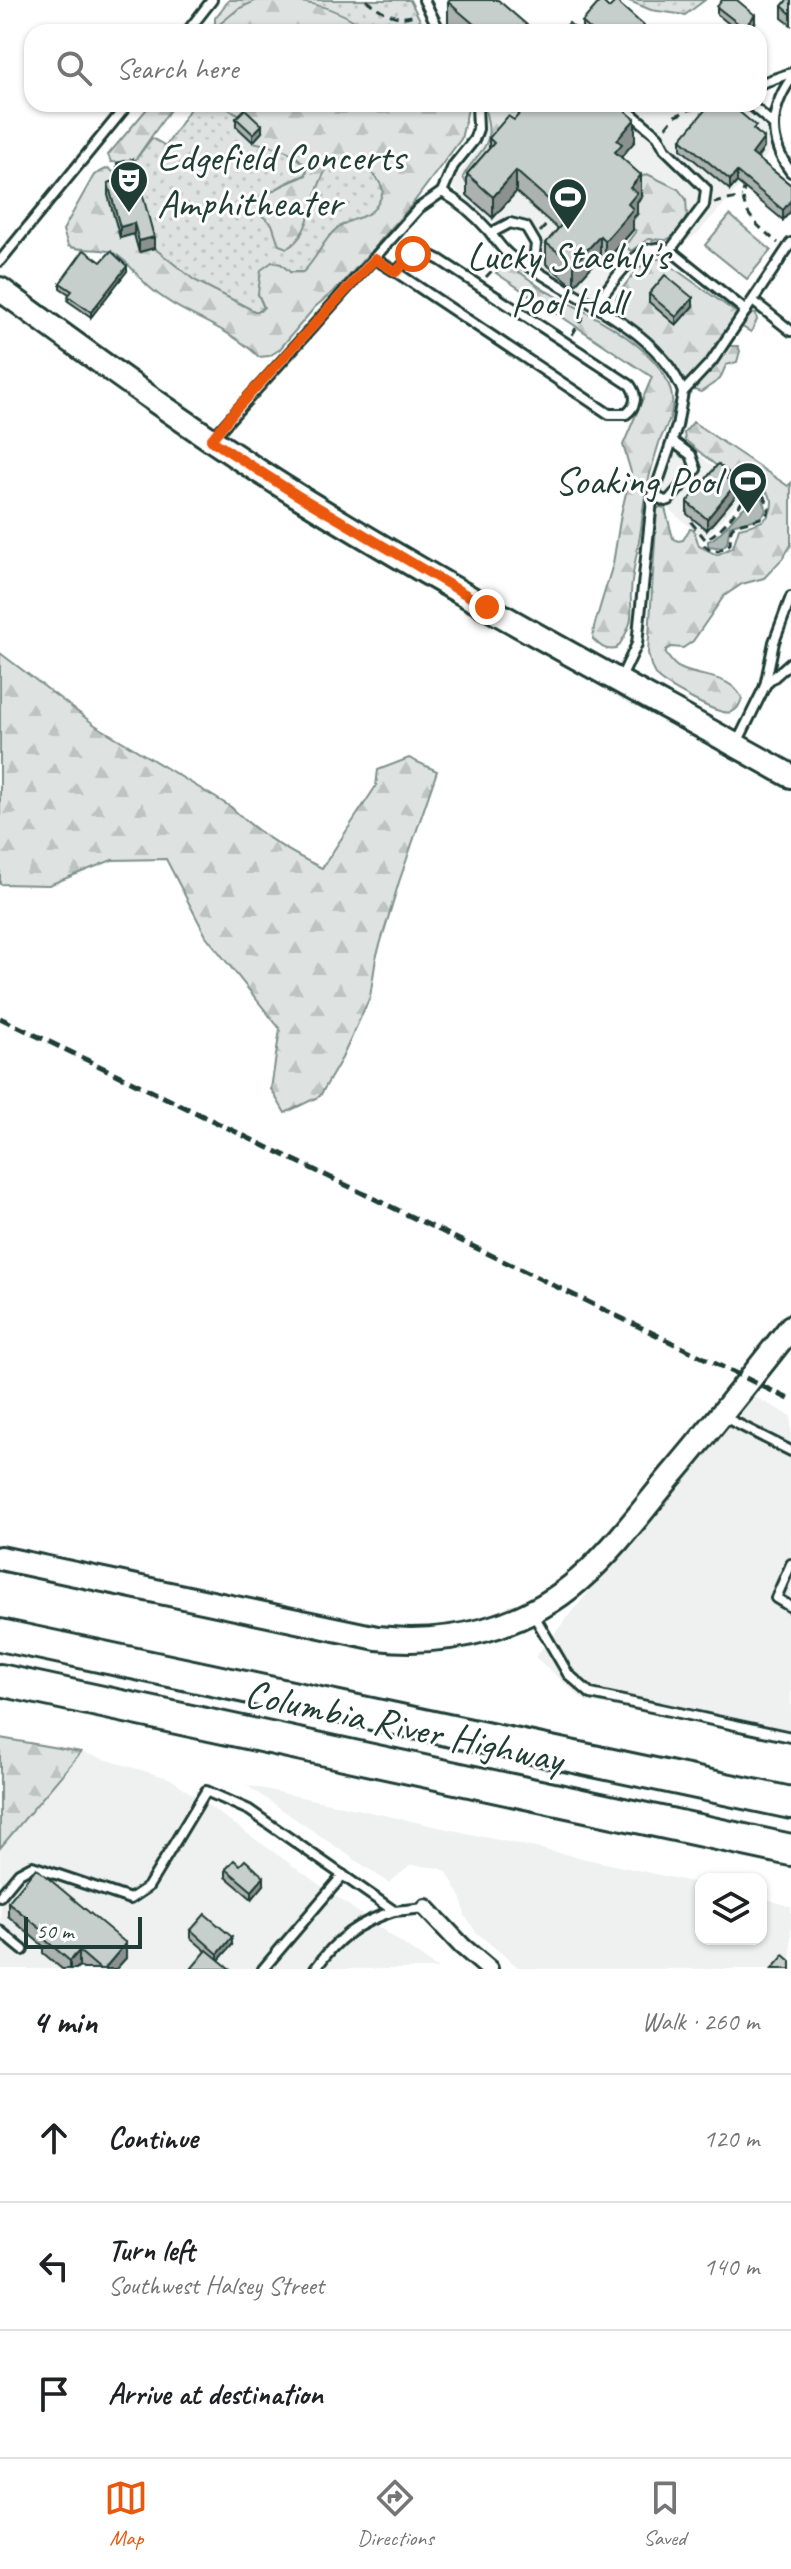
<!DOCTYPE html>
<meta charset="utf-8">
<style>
:root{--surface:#fff;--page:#f6f6f6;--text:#202124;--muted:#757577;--line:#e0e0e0;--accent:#ea580c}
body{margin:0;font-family:Caveat,sans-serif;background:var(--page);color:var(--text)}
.controls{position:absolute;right:24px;bottom:24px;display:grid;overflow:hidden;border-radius:16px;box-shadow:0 2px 6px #0004}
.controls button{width:72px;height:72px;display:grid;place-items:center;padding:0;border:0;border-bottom:2px solid var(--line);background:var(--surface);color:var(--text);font:40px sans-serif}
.scale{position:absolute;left:24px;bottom:20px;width:118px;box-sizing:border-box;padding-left:8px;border:4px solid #1f3d34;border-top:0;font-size:22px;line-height:28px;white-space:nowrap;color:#1f3d34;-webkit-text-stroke:6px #fff;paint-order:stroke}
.stop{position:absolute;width:24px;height:24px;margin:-18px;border:6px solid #ea580c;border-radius:50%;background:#fff}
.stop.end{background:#ea580c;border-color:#fff;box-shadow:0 2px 8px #0008}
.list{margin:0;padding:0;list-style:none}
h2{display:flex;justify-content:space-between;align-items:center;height:104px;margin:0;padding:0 32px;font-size:34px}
h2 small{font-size:26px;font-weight:400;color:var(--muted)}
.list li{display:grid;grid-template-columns:52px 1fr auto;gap:24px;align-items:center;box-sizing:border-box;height:128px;padding:0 32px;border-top:2px solid var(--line)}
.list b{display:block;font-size:30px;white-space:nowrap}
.list p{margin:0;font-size:26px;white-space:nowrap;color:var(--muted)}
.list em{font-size:26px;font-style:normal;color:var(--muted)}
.icon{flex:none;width:44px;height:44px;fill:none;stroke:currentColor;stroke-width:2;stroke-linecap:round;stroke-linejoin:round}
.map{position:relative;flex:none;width:791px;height:1969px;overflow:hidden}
.search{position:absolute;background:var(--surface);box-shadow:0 2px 6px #0004;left:24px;right:24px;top:24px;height:88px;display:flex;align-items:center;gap:20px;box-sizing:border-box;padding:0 28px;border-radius:24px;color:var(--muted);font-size:30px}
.sheet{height:488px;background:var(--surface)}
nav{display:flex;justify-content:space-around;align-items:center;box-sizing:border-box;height:112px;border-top:2px solid var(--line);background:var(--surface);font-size:22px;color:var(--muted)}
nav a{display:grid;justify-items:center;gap:4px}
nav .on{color:var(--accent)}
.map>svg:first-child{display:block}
.built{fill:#eef1f0}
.grass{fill:url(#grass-dots);stroke:#7e908b;stroke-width:2}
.forest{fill:url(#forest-firs);stroke:#7e908b;stroke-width:2}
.garden{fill:#dee3e2;stroke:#7e908b;stroke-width:2}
.water{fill:#afbab7;stroke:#758883;stroke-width:2}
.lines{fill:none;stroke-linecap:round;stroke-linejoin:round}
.lane-casing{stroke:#1f3d34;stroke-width:14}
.street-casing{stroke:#1f3d34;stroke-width:22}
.secondary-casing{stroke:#1f3d34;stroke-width:28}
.highway-casing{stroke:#1f3d34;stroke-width:36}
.path{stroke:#1f3d34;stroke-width:3;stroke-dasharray:8 6;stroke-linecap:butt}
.lane{stroke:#fff;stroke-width:8}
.street{stroke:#fff;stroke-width:16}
.secondary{stroke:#fff;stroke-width:22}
.highway{stroke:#fff;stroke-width:30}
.rail{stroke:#1f3d34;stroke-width:5;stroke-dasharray:12 6;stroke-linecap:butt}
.wall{fill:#abb2af;stroke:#1f3d34;stroke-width:2}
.shaded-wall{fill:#8b918f;stroke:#1f3d34;stroke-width:2}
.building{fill:#c7cfcc;stroke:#1f3d34;stroke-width:2}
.route{stroke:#ea580c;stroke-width:10}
.labels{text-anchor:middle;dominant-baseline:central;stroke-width:6;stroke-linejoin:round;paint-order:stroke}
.poi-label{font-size:40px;fill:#1f3d34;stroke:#fff;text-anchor:start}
.street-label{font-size:40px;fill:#1f3d34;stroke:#fff}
</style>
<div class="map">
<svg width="791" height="1969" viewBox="0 0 791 1969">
<defs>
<pattern id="grass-dots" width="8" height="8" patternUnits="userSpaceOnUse" patternTransform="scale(2)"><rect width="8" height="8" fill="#dee3e2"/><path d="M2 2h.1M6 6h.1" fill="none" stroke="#bec4c2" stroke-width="1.8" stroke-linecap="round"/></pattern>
<pattern id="forest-firs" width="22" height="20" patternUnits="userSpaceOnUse" patternTransform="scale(2)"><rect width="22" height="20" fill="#dee3e2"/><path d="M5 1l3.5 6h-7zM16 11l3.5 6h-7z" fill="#bec4c2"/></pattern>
</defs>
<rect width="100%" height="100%" fill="#fff"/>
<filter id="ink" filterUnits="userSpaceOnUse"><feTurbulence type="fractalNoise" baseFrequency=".0125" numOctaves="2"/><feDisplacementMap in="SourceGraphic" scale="16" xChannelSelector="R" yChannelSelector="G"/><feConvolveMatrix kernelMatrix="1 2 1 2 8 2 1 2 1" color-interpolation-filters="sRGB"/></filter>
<g filter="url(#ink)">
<!-- built -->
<g class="built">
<path d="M481,104h129l19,15 13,-15h98l17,11 10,15 2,19 -3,8 -69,77 -10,7 -36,1 -12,6 -15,12 -31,40 -17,-7 -34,-26 -3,-32 -7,-11 -9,-3h-32l-39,-34 5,-11 26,-34 2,-14z"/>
<path d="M677,436l59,50 4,13 -32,36h-8l-44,-36z"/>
<path d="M751,1395l40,21v321l-205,-35 -51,-45z"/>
<path d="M81,1752l90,27 267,190h-438v-121z"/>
<path d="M246,1785l455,99v55h60v-42l30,10v62h-271l-44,-37 -11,-16 -3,-17 -15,-27 -8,-4 -28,-3 -22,18z"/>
</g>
<!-- grass -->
<g class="grass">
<path d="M229,0h181l16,32h-211v-14z"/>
<path d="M627,0h78l-20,15 -34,-5z"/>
<path d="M197,104h26l7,6 15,7 8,25 31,7 20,15 3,10 -23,10 -19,14 10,34 38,-62 145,-66 -128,187 -72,3 6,14 -4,3h-6l-60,-31 -40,-32 -21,-85 19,-25 14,8 25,-39z"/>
</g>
<!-- forest -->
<g class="forest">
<path d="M257,0c46,0 76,3 114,32h-161l28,-23z"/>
<path d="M151,104h23l-41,59 -22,-1 -3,-7z"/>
<path d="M223,104h244l1,5 -7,30 -51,68 -69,78 -26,22 -36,43 -10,6 -10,1c-32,-32 -78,-41 -111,-71 -12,-11 -21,-27 -37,-34 -13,-5 -29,0 -43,-6l-5,-16 31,-55 14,-7 9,7 22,77 15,-4 40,32 60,31h6l4,-4 -6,-13 3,-24 11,-8 9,2 9,8h13c13,-12 19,-30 32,-42 18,-17 39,-6 48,-39 -3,-13 -13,-21 -25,-27 -49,-26 -36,69 -71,84l-8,-3 -7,-21 -13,-11c3,-24 29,-29 47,-38l1,-6c-12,-20 -32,-22 -54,-27l-8,-25 -15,-7z"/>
<path d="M484,104h56l-72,83 -5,-10c6,-13 17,-21 23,-33 6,-12 0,-28 -2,-40z"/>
<path d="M647,174l31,15 8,10 1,17 -9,17 -12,7 -18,-1 -17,12 -6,-5 11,-15 -7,-6 9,-11 -6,-5 11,-13 -4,-6v-12z"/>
<path d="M650,259h11l73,52 22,3 1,6 -6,12 -16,-9 -13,11 -3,12h19l2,5 -3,11 -11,3 -6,14 -19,13c-20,-4 -20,-22 -32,-36 -16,-17 -37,-28 -52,-46l-1,-12c9,-14 20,-29 34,-39z"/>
<path d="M504,264c16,5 30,21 46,29 39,21 129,61 122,116 -1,12 -9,22 -13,34 -8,26 -15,50 -17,77 -2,24 -10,48 -11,73 -1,9 2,20 -1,30 -3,9 -8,19 -14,26 -11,2 -16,-3 -23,-10l1,-12 19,-63 8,-50 10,-42 -8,-27 29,-68 -156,-104z"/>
<path d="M693,422l95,64 3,-3v62l-8,13 -19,20 -22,6 -18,12 -31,45 -10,7 -12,-1 -5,3v4c4,5 8,12 14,14 21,11 49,5 62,30 -2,6 -4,12 -11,14 -11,5 -64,-26 -74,-35 -6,-6 -7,-16 -9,-24l9,-144 3,-2 5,1 8,30 5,3 5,-1 7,-11 4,1 5,16 18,9 16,-8 6,-19c18,-4 34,-6 33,-28l-9,-13 -16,-11 -12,4 -6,-4 -44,-36 -1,-7z"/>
<path d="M0,653l95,72 136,82c27,27 57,45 91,61l54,-82 2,-16 31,-12 28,13 -38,111 -23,76 -6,39 -28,61 -22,38 -35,17 -14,-24 9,-60 -74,-93 -40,-77 -54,1 -63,25 -49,-1z"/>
<path d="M0,1738l81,14 -81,96z"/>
</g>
<!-- garden -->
<path class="garden" d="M730,215l41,35 -24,29 -42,-34z"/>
<!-- water -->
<path class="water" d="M746,482c10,7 33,30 10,37 -9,3 -18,3 -26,7l-3,17 -5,5 -14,-2v-5c12,-3 24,-25 38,-35l2,-7 -5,-13z"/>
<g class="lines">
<!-- lane casing -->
<g class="lane-casing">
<g id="lane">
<path d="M424,0l16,32"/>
<path d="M187,32l25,-32"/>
<path d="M791,79c-22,31 -23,63 0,93"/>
<path d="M759,84l32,-11"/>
<path d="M620,104l38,32 7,13 41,40 -2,16 -34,45"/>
<path d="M750,104l23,20"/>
<path d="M442,192c18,10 33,23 47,39 6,8 12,17 19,23 8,7 18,10 27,16 50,33 125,62 148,122"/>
<path d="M491,233l19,-10 16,4 10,17 -3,25"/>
<path d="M375,259l21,13 17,-18 17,1 10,5 190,125c8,11 6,22 -4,29h-17l-213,-142"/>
<path d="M0,261l128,-157"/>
<path d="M753,301l38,30"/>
<path d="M595,305c18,-21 43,-68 75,-55l76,61"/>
<path d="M212,439l207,-231 23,-16 11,-26 21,-26 4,-11 -1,-25"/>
<path d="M653,495l12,6 4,-1 27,-31 -5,-14 -19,-14"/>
<path d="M620,680l17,-36 15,-144 25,-74 6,-34 29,-31 79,-118"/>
<path d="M765,685l26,-23"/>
<path d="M736,745l29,-59 9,-44 17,-45"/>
<path d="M722,1416l69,35"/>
<path d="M791,1564l-15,34 15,9"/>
<path d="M532,1612l36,62 23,20 200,43"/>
<path d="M0,1896l19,-23 13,-7 98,33 18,-12 58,-96 43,19 145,101 32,-3"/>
<path d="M0,1931l23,19"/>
<path d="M263,1969l80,-94"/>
<path d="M315,1969c23,-32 42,-46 79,-58"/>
</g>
</g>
<!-- street casing -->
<g class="street-casing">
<path id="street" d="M426,1908l36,38 27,23"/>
</g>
<!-- secondary casing -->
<g class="secondary-casing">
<g id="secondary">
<path d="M0,289c97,71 195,143 298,207 160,99 328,188 493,280"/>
<path d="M0,1558l377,80c72,8 148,-10 203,-59 34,-30 61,-67 89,-101 42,-49 82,-100 122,-151"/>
</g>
</g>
<!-- highway casing -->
<g class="highway-casing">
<g id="highway">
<path d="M0,1635l791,168"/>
<path d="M0,1680l791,170"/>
</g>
</g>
<!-- path -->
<g class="path">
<path d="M366,0c15,11 32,23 50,14"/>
<path d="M666,127l9,-11 29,-12"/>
<path d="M745,185c-9,25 15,43 33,58"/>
<path d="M714,203l28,-6"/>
<path d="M540,232l9,-10"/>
<path d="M486,277l14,-15"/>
<path d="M572,335l12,-20"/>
<path d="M691,522l14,17 -1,6 7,6h7l12,-7c1,-6 -2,-14 4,-18 10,-7 49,-4 30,-29 -5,-8 -11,-15 -19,-18l-5,10 4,9c-6,12 -27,38 -39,41"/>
</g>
<!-- lane -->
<use href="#lane" class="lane"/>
<!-- street -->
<use href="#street" class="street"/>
<!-- secondary -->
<use href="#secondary" class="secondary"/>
<!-- highway -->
<use href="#highway" class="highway"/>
<!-- rail -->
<path class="rail" d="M0,1018l791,382"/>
</g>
<!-- wall -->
<g class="wall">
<path d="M791,0v25l-9,-7v-12z"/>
<path d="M448,2l87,30h-76l-11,-9z"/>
<path d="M717,7l38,16 -8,9h-8l-22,-18z"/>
<path d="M609,8l42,24h-69v-10z"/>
<path d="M627,104v9l8,28 -13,15v2l19,38 -4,6v12l-4,4v12l-28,32 -5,-5 -26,29 -28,-22v-21l12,-14 -42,-37 -23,26 -26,-23v-21l22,-25v-11l25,-18z"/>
<path d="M236,118l26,14 -9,10 -17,-16z"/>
<path d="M756,131l8,17 -7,10 34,27 -8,35 -46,-38 -7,8 -49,-41v-10z"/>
<path d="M117,163l37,85 -15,4 -5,-18 -14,4 -12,-43v-12l11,-3 -2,-5z"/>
<path d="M101,262l26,9 -36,46 -23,-16 1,-7 -9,-6v-5z"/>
<path d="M649,294l44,12 -17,19 -27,-23z"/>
<path d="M729,481l6,16 -28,33 -20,-16v-12z"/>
<path d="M226,1869l38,16 -12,14 -26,-22z"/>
<path d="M8,1902l118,56 -10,11h-33l-4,-3 -3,3h-14l-19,-16v-7l-35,-30z"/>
<path d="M191,1930l41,15 -13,15 -13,-9 -15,-13z"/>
</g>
<!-- shaded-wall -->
<g class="shaded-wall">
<path d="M755,15v8l-8,9h-3v-4z"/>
<path d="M623,104h4v17l-6,-14z"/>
<path d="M635,119v22l-13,15v9l-7,-13 2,-12z"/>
<path d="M262,125v7l-9,10v-8z"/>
<path d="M764,138v10l-12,16v-10z"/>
<path d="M516,171v21l-23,26v-21z"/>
<path d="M737,172v10l-7,8v-10z"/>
<path d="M641,175v21l-4,6v12l-4,4v12l-28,32v-21l23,-37 2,-16z"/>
<path d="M791,200v11l-8,9v-10z"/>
<path d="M134,223v11l-14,4v-11z"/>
<path d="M600,236v21l-26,29v-22z"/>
<path d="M154,237v11l-15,4v-11z"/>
<path d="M127,266v5l-36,46v-5z"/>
<path d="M693,298v8l-17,19v-8z"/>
<path d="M735,485v12l-28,33v-11z"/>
<path d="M264,1877v8l-12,14v-8z"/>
<path d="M232,1937v8l-14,16v-7z"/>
<path d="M126,1943v15l-10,11h-12z"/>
<path d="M79,1951v15l-3,3h-6v-8z"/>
</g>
<!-- building -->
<g class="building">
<path d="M450,0h48l37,32h-52l-35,-30z"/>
<path d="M601,0l8,8 7,-7 35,31h-58l-11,-10z"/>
<path d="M722,0h15l18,15 -11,13 -27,-21z"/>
<path d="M787,0h4v14l-9,-8z"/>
<path d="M569,23l9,8v1h-17z"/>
<path d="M528,104h95l-2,3 14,12 -18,21 5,4 -7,8 26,23 -11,13 7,5 -9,11 5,5 -28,32 -5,-5 -26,28 -28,-21 22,-26 -52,-46 -23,26 -26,-23 27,-31 -5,-5 19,-22 6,4z"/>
<path d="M710,104h20l26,22 -3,3 11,9 -12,16 39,31v15l-8,10 -46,-38 -7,8 -49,-41z"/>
<path d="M245,109l17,16 -9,9 -17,-16z"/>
<path d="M133,159l21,78 -15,4 -5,-18 -14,4 -12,-44 14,-4 -5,-16z"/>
<path d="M84,250l17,12 10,-11 16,15 -36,46 -23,-16 4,-5 -12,-8z"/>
<path d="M665,275l28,23 -17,19 -27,-23z"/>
<path d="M718,464l11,9 -2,6 8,6 -28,34 -20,-17z"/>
<path d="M234,1860l6,5 5,-5 19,17 -12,14 -26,-22z"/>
<path d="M36,1868l90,75 -22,26h-4l-21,-18 -9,10 -27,-23 4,-4 -39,-32z"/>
<path d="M205,1914l27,23 -14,17 -27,-24z"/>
<path d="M207,1950l23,19h-39z"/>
<path d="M784,1955l7,6v8h-19z"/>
</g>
</g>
<g class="lines" filter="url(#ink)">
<!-- route -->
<path class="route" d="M413,254l-17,18 -21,-13 -139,150 -25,31 86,55 190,112"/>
</g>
<!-- icons -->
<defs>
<g id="theatre-pin" transform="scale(2)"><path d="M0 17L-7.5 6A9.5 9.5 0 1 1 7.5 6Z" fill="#1f3d34" stroke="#fff"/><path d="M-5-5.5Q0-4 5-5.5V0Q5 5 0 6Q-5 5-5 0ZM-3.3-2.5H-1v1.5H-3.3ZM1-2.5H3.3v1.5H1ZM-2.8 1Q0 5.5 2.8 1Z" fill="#fff"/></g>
<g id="stadium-pin" transform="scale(2)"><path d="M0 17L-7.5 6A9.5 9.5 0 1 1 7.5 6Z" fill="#1f3d34" stroke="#fff"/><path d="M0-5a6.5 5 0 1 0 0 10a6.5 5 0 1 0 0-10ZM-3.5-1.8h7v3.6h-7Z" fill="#fff"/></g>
</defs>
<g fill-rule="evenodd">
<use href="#theatre-pin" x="129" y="180"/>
<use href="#stadium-pin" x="568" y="197"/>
<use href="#stadium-pin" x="748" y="481"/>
</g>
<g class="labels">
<!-- poi labels -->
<g class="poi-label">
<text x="157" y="157">Edgefield Concerts<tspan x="157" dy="46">Amphitheater</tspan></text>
<text x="568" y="256" text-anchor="middle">Lucky Staehly's<tspan x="568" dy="46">Pool Hall</tspan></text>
<text x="720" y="481" text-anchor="end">Soaking Pool</text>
</g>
<!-- street labels -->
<g class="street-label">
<text transform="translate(404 1726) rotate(12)">Columbia River Highway</text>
</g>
</g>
</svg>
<div class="controls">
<button><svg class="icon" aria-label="layers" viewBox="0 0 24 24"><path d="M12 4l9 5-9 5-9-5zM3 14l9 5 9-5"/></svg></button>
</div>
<div class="scale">50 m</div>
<div class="stop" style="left:413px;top:254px"></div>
<div class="stop end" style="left:487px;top:607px"></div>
<div class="search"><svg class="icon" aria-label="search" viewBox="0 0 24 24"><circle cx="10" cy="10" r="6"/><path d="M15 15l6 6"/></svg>Search here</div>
</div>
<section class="sheet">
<h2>4 min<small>Walk · 260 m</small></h2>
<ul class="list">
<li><svg class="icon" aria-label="ahead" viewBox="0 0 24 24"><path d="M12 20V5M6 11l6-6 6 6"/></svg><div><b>Continue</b></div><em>120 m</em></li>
<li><svg class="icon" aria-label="left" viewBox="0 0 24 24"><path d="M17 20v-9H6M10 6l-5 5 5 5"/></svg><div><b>Turn left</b><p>Southwest Halsey Street</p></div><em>140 m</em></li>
<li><svg class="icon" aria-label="arrive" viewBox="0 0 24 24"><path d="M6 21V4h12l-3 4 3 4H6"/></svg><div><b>Arrive at destination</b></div></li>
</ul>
</section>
<nav>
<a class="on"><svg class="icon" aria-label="map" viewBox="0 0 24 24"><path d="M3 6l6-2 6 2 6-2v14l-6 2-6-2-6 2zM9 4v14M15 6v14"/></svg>Map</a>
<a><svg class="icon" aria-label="directions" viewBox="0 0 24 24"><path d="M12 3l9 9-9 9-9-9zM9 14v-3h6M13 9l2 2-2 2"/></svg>Directions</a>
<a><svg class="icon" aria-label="saved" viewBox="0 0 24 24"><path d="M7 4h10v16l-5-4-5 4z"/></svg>Saved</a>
</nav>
